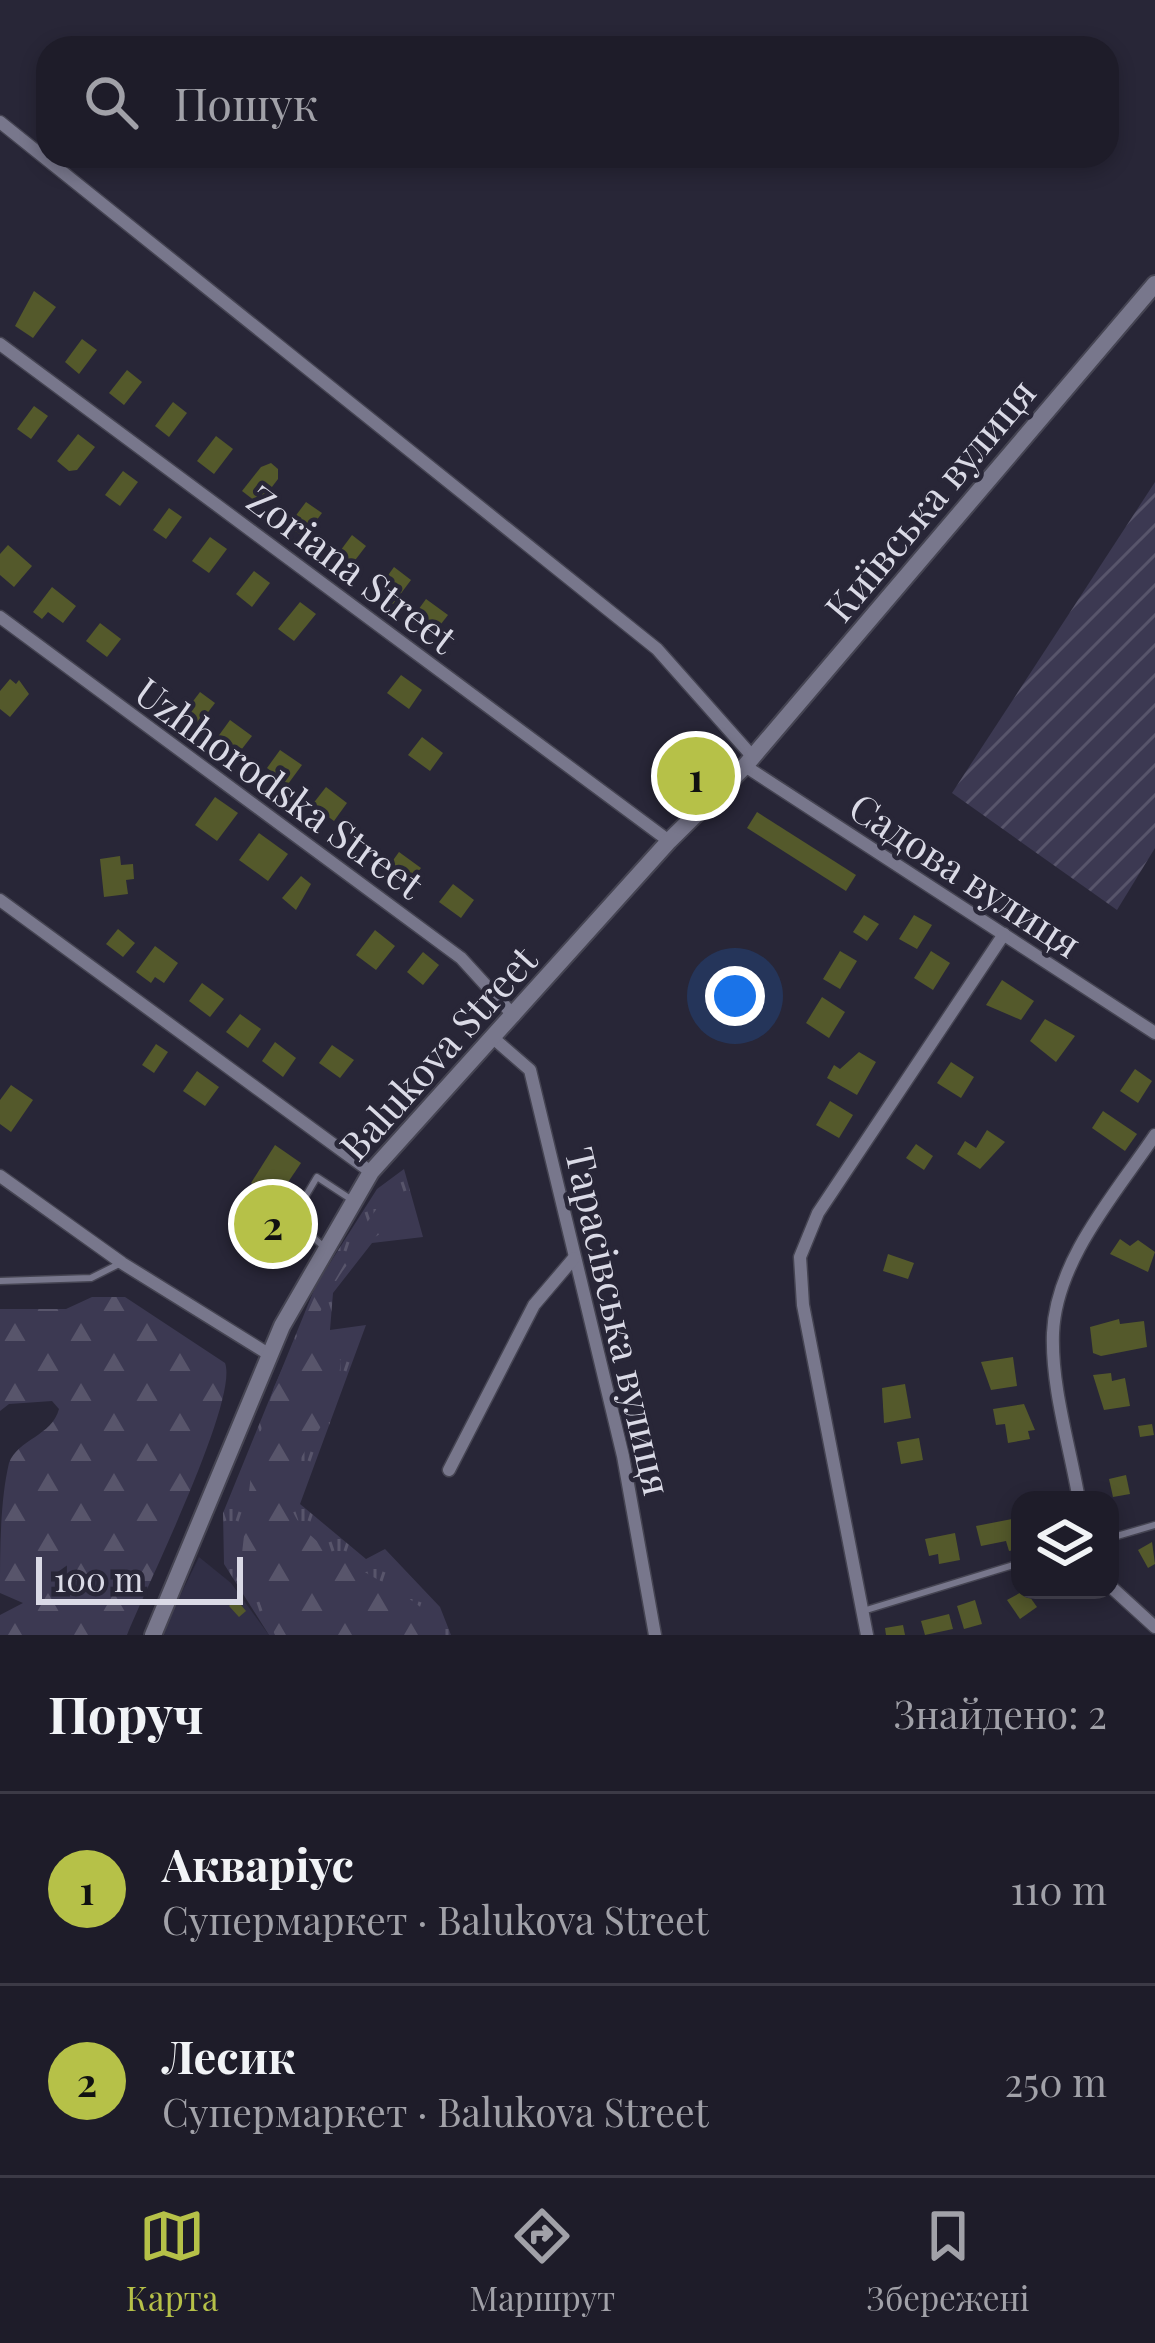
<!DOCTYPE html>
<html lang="uk">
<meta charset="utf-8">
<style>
:root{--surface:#1e1c29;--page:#2b2935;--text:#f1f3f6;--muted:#a1a1a8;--line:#3c3a46;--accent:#b6c148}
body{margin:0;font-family:"Playfair Display",serif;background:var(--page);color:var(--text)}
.controls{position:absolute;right:36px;bottom:36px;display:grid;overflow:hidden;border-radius:24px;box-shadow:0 6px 18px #0003}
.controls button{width:108px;height:108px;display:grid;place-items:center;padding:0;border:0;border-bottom:3px solid var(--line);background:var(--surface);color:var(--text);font:60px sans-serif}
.scale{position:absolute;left:36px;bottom:30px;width:207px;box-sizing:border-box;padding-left:12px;border:6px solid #dadae6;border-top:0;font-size:33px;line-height:42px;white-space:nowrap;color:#dadae6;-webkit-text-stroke:9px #282637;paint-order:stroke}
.you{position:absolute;left:735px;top:996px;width:42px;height:42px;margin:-30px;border:9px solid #fff;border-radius:50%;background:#1a73e8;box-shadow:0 0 0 18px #1a73e833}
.badge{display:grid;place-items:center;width:78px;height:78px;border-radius:50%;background:var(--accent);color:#111;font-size:39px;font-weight:700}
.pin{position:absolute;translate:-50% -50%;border:6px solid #fff;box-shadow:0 3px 12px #0006}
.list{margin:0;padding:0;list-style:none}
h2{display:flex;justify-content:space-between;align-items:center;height:156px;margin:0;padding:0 48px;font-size:51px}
h2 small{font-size:39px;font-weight:400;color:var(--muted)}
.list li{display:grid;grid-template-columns:78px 1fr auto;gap:36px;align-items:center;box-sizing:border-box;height:192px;padding:0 48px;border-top:3px solid var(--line)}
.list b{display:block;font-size:45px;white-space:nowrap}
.list p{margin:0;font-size:39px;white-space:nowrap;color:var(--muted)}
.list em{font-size:39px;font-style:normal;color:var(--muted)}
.icon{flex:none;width:66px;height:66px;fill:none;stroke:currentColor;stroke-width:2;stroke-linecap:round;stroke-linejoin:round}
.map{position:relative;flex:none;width:1155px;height:1635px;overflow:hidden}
.search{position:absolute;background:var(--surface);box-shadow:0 6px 18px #0003;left:36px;right:36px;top:36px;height:132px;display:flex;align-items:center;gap:30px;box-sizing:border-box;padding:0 42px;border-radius:36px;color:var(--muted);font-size:45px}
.sheet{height:540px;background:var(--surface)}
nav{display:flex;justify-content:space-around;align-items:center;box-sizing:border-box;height:168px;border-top:3px solid var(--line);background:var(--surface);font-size:33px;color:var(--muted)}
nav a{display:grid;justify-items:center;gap:6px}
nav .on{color:var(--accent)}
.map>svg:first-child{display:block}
.built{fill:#312f46}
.grass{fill:url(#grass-tufts)}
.forest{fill:url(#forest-firs)}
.garden{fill:url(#garden-furrows)}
.building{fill:#54592b}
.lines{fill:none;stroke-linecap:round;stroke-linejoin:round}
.lane-casing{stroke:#454452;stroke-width:9}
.street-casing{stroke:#454452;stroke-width:15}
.secondary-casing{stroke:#454452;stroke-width:20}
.lane{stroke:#78778c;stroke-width:6}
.street{stroke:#78778c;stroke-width:12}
.secondary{stroke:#78778c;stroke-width:16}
.labels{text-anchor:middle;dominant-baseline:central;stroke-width:9;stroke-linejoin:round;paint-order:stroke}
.street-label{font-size:39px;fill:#dadae6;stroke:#282637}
</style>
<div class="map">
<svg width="1155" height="1635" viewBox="0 0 1155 1635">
<defs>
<pattern id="grass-tufts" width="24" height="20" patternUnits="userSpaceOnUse" patternTransform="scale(3)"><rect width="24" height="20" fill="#3c3952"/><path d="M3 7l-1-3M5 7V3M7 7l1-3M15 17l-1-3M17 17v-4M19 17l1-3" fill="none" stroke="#58556b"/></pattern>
<pattern id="forest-firs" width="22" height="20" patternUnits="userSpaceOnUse" patternTransform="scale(3)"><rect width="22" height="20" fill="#3c3952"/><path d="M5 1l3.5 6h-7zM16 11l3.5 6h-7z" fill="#58556b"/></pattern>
<pattern id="garden-furrows" width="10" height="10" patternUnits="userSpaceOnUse" patternTransform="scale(3)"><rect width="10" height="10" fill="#3c3952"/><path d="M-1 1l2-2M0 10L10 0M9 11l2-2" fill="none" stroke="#58556b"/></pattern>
</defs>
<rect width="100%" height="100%" fill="#282637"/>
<!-- built -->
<path class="built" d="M199,1557l32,26 38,52h-108z"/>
<!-- grass -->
<path class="grass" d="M404,1169l19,68 -51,6 -39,50 -3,37 36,-5 -66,179 66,55 19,-10 55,58 11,28h-182l-45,-71 -1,-51 93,-228 61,-96z"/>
<!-- forest -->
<g class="forest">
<path d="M380,1204l21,5 -1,15c-44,16 -67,57 -85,100l26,37c-2,12 -2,26 -6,37 -10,32 -40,56 -45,91 -9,66 133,93 154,146h-169l-34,-73 12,-105 21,-70 40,-89z"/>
<path d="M92,1297h33l100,66c14,37 -79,224 -98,272h-127v-20l23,-12 -23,-10c0,-42 0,-92 9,-130 9,-24 43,-27 50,-54l-7,-8 -43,3 -9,7v-102h66z"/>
</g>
<!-- garden -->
<path class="garden" d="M1155,482v366l-38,62 -165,-117z"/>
<!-- building -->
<g class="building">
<path d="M34,291l22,16 -23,31 -18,-12z"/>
<path d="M82,339l15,11 -18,24 -14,-12z"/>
<path d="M127,370l15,12 -18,23 -15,-12z"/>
<path d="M173,402l14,11 -18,24 -14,-11z"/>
<path d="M34,406l14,10 -17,23 -14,-10z"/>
<path d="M78,434l17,13 -18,23 -8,1 -12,-10z"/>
<path d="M216,436l17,13 -19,25 -17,-13z"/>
<path d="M271,463l7,6v10l-19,25 -17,-13 19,-24z"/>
<path d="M123,471l15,11 -18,24 -15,-11z"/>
<path d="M306,502l16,11 -18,24 -16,-11z"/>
<path d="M169,508l13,9 -16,22 -13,-9z"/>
<path d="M352,535l14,11 -20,26 -14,-10z"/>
<path d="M210,537l17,12 -18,24 -17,-12z"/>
<path d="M8,545l24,21 -18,21 -14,-12v-21z"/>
<path d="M394,567l17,13 -18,24 -17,-12z"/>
<path d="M254,571l16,12 -18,24 -16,-13z"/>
<path d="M52,587l24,19 -13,17 -15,-11 -6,7 -9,-7z"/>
<path d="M426,599l22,16 -14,18 -21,-16z"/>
<path d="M300,602l16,12 -22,27 -16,-12z"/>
<path d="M100,623l21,16 -14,18 -21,-16z"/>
<path d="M401,675l21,15 -13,19 -22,-16z"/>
<path d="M10,679l6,5 3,-4 10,14 -19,23 -10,-8v-18z"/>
<path d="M200,692l15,11 -19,25 -15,-11z"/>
<path d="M230,720l22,16 -14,18 -21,-16z"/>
<path d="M422,737l21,16 -13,18 -22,-16z"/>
<path d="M280,750l22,15 -14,19 -21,-16z"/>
<path d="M326,787l21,16 -13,18 -22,-16z"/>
<path d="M215,797l23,16 -21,28 -22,-16z"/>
<path d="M757,812l99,63 -10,16 -99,-63z"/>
<path d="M259,833l29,21 -20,27 -29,-21z"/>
<path d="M399,852l22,16 -14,18 -21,-16z"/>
<path d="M120,856l1,9 12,-1 1,15 -8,1 2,14 -24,3 -4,-38z"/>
<path d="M301,876l10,8 -15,26 -14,-12z"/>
<path d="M453,884l21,16 -13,18 -22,-16z"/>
<path d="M864,915l15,9 -12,17 -14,-9z"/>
<path d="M914,915l18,10 -15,24 -18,-10z"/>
<path d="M118,929l17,14 -12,14 -17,-13z"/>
<path d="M375,930l20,16 -19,24 -20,-15z"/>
<path d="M155,946l23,17 -14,20 -9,-6 -4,6 -15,-11z"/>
<path d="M840,951l17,10 -17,28 -17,-10z"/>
<path d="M931,951l19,12 -17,27 -19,-12z"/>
<path d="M423,952l16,13 -16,20 -16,-13z"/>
<path d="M1002,980l32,21 -13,19 -35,-15z"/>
<path d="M202,983l22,16 -14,18 -21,-16z"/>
<path d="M822,997l23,15 -16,26 -23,-15z"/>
<path d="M240,1014l21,15 -13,19 -22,-16z"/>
<path d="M1045,1019l30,17 -19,26 -26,-21z"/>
<path d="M275,1042l21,16 -13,19 -21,-16z"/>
<path d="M156,1044l12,8 -14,21 -12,-8z"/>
<path d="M332,1045l22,15 -14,18 -21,-15z"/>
<path d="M859,1052l17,10 -19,33 -30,-17 7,-13 6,4z"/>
<path d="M951,1062l23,15 -13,21 -24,-15z"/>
<path d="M1135,1069l17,12 -14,22 -18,-12z"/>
<path d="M197,1071l22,16 -14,19 -22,-15z"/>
<path d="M11,1085l22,15 -22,32 -11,-8v-24z"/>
<path d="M830,1101l23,14 -14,23 -23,-13z"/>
<path d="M1103,1111l34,23 -12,17 -33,-23z"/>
<path d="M987,1130l18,12 -25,27 -23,-15 8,-13 11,7z"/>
<path d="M916,1144l17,12 -9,14 -18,-12z"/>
<path d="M275,1145l26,18 -25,37 -25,-17z"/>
<path d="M265,1211l23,16 -6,11 -24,-17z"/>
<path d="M1120,1239l10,7 8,-6 17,12 -7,20 -38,-18z"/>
<path d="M888,1254l26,9 -6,16 -25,-8z"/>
<path d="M1119,1319l1,5 24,-3 3,26 -46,9 -8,-3 -3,-26z"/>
<path d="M1013,1357l4,29 -26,4 -10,-28z"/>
<path d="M1111,1373l1,8 13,-3 5,28 -26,4 -11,-35z"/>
<path d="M905,1384l6,34 -27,5 -2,-35z"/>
<path d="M1024,1404l11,26 -7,1 2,8 -22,4 -3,-19 -9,1 -3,-16z"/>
<path d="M1152,1424l2,11 -14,2 -2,-11z"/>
<path d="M919,1438l4,22 -22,4 -4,-22z"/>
<path d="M1126,1475l4,19 -17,3 -4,-18z"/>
<path d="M1012,1519l7,30 -10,2 -3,-10 -25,5 -5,-20z"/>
<path d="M955,1533l5,27 -21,4 -1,-10 -9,2 -4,-17z"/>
<path d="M1152,1542l3,22 -7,4 -10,-18z"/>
<path d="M1025,1590l12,17 -17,12 -13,-19z"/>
<path d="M236,1599l10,12 -7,6 -10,-11z"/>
<path d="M975,1600l7,24 -18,5 -7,-23z"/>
<path d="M949,1614l4,15 -28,6 -4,-14z"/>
<path d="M903,1625l2,10h-19l-1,-7z"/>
</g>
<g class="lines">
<!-- lane casing -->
<g class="lane-casing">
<g id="lane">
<path d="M323,1246l-31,-27 25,-42 35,23"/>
<path d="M0,1281l91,-3 28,-14"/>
<path d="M1110,1538l45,-13"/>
<path d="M863,1611l157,-48"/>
</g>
</g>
<!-- street casing -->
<g class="street-casing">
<g id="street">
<path d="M0,122l657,527 95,107"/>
<path d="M0,344l669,497"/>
<path d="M0,617l461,341 53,58"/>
<path d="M745,766l410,267"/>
<path d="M0,900l371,272"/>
<path d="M492,1037l38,33 93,386 32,179"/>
<path d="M0,1176l122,87 148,92"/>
<path d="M449,1470l85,-165 40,-47"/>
<path d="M1079,1500c-9,-53 -28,-113 -26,-167 3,-73 63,-140 102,-198"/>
<path d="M1110,1586l45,41"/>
<path d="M867,1635l-64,-330 -3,-48 18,-44 186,-279"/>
</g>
</g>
<!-- secondary casing -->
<g class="secondary-casing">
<path id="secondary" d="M153,1635l129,-309 89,-154 298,-331 76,-75 410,-482"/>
</g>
<!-- lane -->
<use href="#lane" class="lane"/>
<!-- street -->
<use href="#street" class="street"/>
<!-- secondary -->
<use href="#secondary" class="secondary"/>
</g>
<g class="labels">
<!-- street labels -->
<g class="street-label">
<text transform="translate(929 499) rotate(-50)">Київська вулиця</text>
<text transform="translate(353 568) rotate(37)">Zoriana Street</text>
<text transform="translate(280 787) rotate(36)">Uzhhorodska Street</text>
<text transform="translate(966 874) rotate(33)">Садова вулиця</text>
<text transform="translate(437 1052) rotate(-48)">Balukova Street</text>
<text transform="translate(620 1321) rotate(77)">Тарасівська вулиця</text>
</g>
</g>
</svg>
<div class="controls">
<button><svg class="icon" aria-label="layers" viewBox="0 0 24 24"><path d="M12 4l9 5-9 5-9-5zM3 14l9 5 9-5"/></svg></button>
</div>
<div class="scale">100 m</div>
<div class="you"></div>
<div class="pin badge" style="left:696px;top:776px">1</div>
<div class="pin badge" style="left:273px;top:1224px">2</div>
<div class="search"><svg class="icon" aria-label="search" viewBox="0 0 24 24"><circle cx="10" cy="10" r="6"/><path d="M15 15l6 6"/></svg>Пошук</div>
</div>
<section class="sheet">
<h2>Поруч<small>Знайдено: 2</small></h2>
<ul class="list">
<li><span class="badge">1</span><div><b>Акваріус</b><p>Супермаркет · Balukova Street</p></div><em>110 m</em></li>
<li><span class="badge">2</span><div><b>Лесик</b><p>Супермаркет · Balukova Street</p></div><em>250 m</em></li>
</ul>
</section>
<nav>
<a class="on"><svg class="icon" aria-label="map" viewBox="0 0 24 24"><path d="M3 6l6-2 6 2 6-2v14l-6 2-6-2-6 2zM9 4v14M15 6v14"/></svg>Карта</a>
<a><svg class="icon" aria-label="directions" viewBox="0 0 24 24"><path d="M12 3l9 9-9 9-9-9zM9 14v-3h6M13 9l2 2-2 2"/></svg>Маршрут</a>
<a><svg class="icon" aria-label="saved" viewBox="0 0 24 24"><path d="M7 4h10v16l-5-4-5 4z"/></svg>Збережені</a>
</nav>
